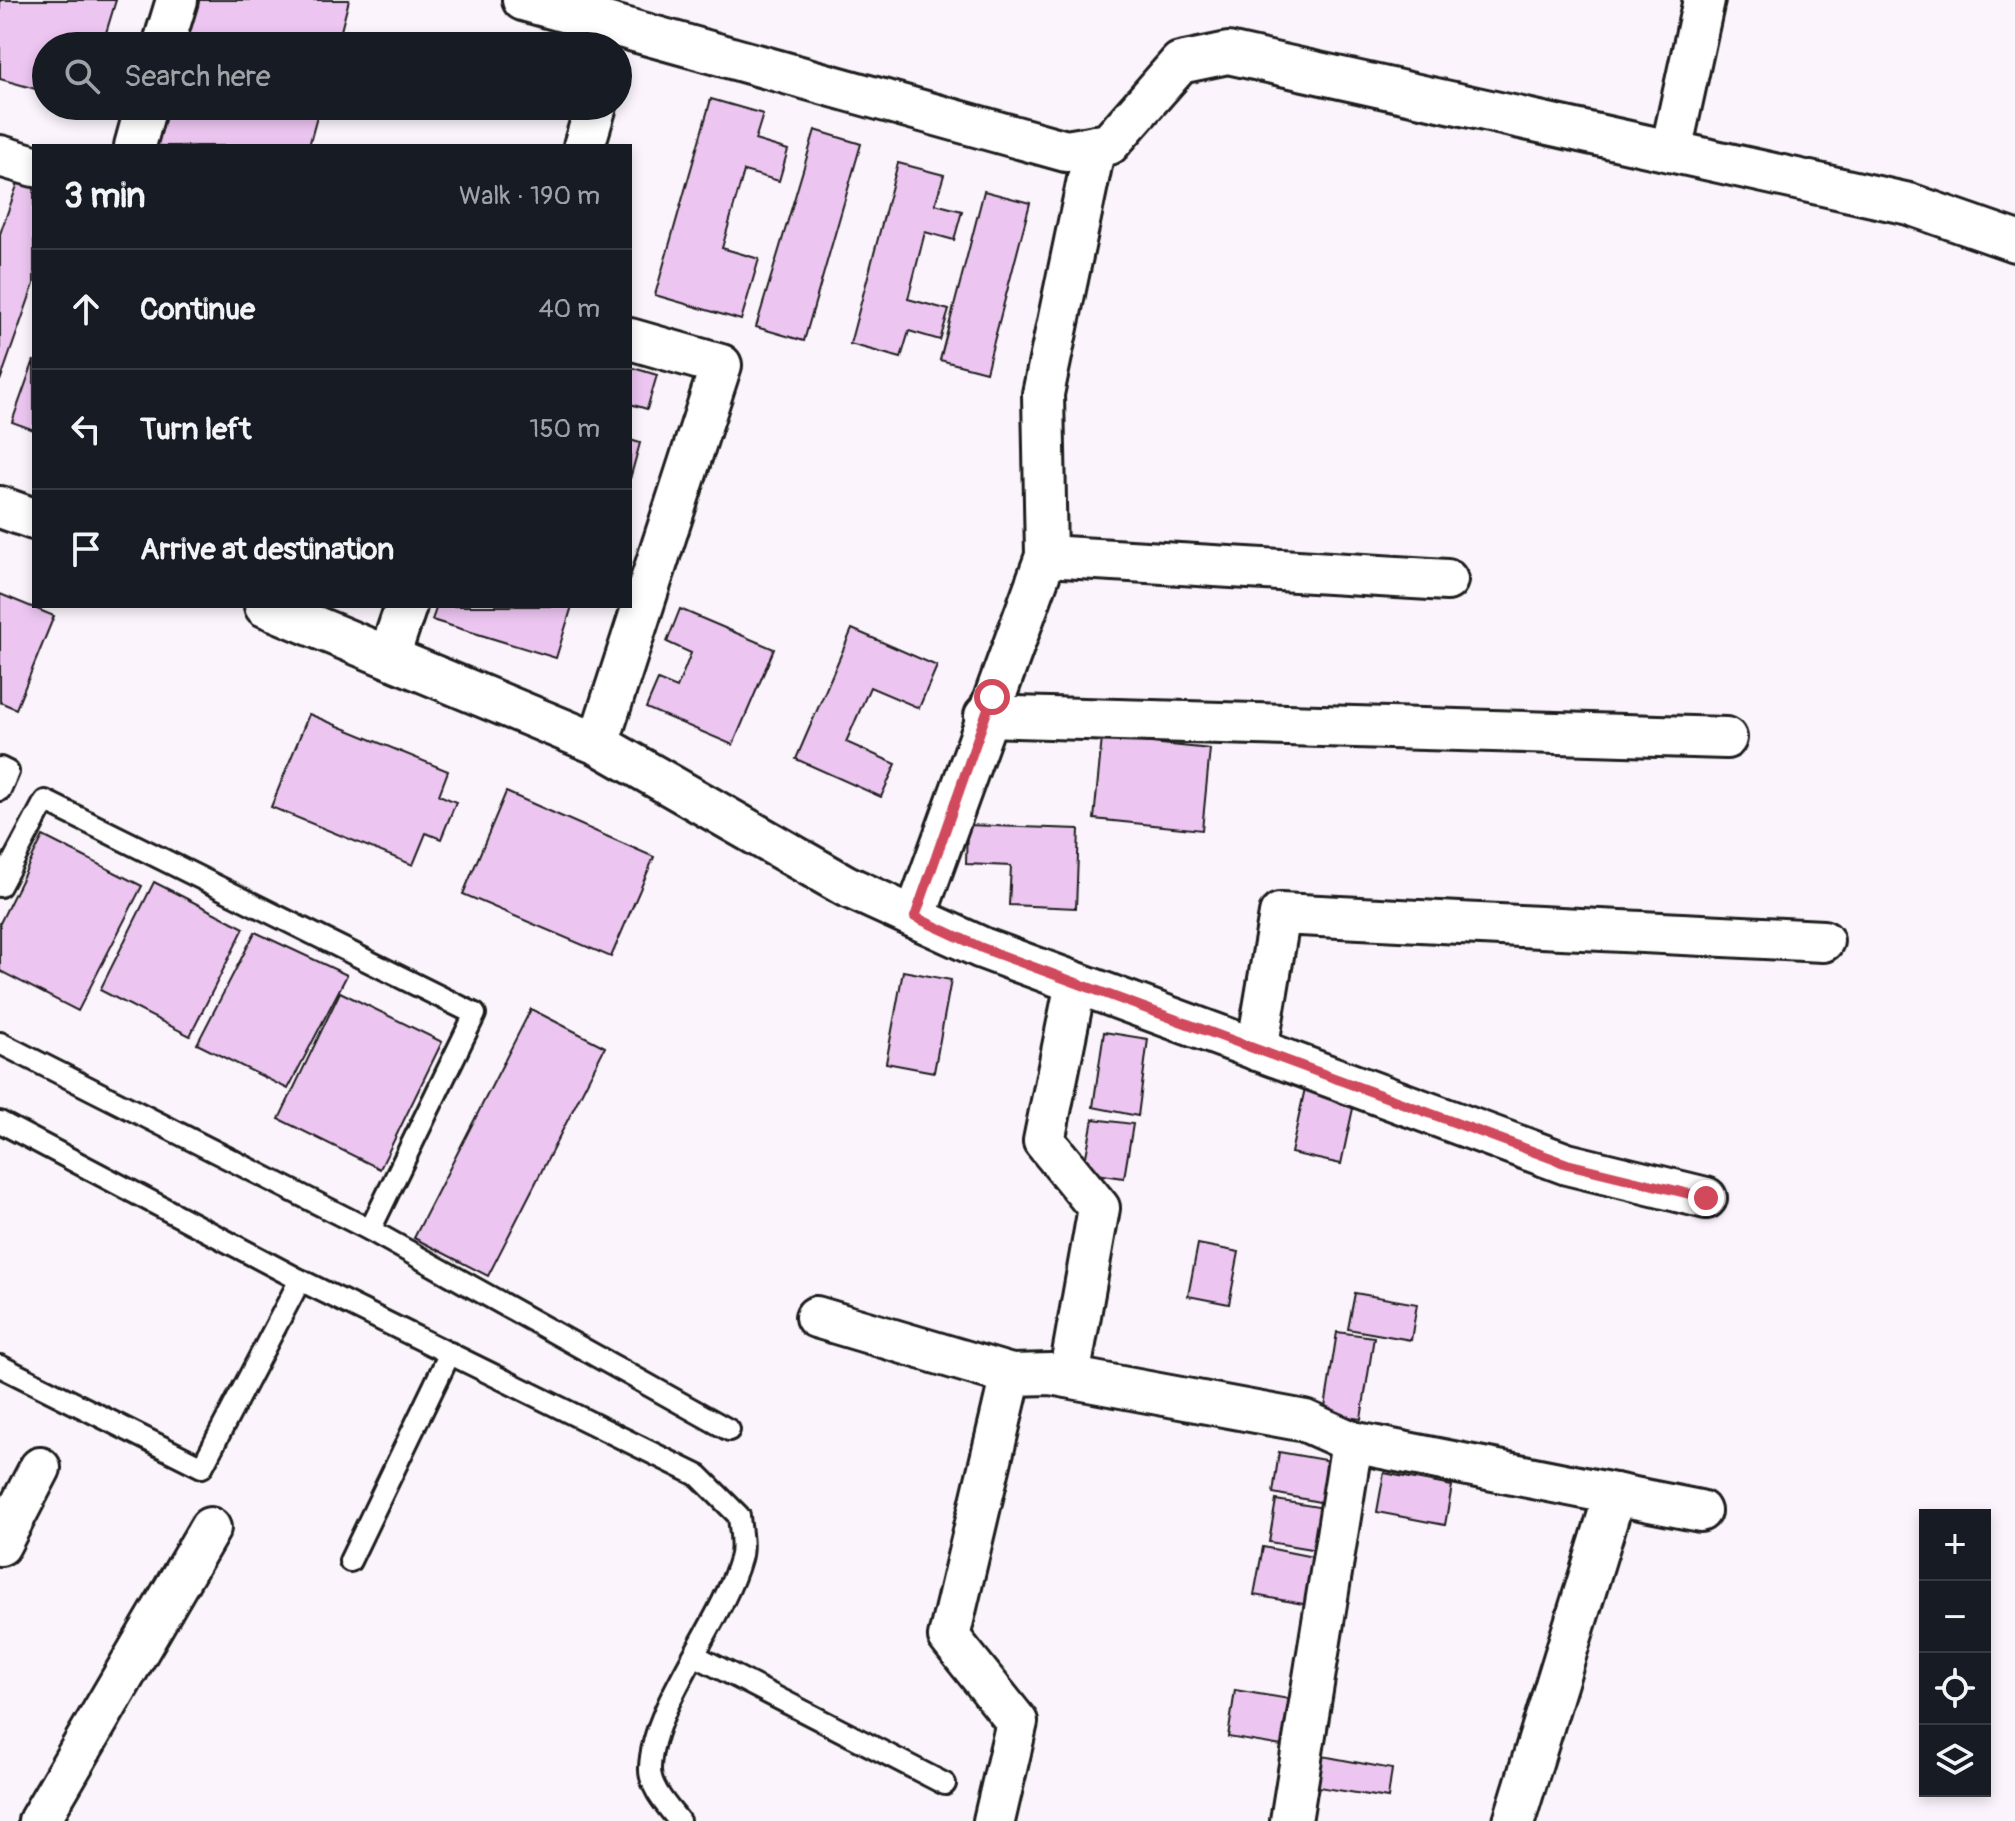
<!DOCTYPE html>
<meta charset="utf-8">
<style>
:root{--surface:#171b24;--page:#20242c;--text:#f1f3f6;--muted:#9ea1a6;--line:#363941}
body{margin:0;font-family:Pangolin,sans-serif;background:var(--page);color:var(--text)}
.controls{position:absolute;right:24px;bottom:24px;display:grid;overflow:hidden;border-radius:0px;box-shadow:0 4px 12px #0003}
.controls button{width:72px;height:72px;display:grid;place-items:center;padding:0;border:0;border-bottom:2px solid var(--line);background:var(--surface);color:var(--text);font:40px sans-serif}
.stop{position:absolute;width:24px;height:24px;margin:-18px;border:6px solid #d1495b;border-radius:50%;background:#fff}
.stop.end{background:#d1495b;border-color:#fff;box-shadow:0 2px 8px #0008}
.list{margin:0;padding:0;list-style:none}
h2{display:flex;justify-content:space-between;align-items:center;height:104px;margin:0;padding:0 32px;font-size:34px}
h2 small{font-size:26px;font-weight:400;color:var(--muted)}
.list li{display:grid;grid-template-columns:52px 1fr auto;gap:24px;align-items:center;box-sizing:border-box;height:120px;padding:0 32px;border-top:2px solid var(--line)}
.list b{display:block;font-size:30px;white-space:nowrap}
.list em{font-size:26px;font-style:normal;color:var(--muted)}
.icon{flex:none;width:44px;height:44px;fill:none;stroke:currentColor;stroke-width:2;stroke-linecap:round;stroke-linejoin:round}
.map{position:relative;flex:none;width:2015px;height:1821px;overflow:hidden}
.search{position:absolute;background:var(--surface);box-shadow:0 4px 12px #0003;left:32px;top:32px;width:600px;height:88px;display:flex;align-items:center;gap:20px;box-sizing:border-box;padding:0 28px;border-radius:44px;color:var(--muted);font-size:30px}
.panel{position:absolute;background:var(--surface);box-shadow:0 4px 12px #0003;left:32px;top:144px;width:600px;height:464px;border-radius:0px}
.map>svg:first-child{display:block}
.building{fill:#ecc6f1;stroke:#1c1c1c;stroke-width:2}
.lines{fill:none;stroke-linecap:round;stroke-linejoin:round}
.service-casing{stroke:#1c1c1c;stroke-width:26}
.minor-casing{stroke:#1c1c1c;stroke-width:46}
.service{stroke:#fff;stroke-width:20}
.minor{stroke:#fff;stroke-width:40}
.route{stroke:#d1495b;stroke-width:10}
</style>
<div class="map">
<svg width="2015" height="1821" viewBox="0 0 2015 1821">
<rect width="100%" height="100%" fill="#fbf4fc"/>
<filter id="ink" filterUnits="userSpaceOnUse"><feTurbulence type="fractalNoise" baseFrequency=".0125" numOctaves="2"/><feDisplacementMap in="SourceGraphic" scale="16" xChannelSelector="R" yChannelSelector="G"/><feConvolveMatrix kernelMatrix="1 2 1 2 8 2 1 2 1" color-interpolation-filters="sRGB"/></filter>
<g filter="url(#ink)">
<!-- building -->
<g class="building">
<path d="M0,0h116l-14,46h-56v46l-46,-13z"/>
<path d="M189,0h160l-12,46h-160z"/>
<path d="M711,99l52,15 -8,26 33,10 -9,31 -35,-10 -22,77 37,11 -18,61 -86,-25z"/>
<path d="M160,106h160l-11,40h-160z"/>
<path d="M815,130l46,14 -57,197 -48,-14z"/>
<path d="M898,163l46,12 -9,29 27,7 -8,29 -29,-8 -17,67 41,11 -9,30 -31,-9 -8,27 -51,-14z"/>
<path d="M19,180l15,6v98l-34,97v-147z"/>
<path d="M984,191l46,12 -44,169 -46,-12z"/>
<path d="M34,360v70l-22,-8z"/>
<path d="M630,367l27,8 -10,34 -17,-5z"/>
<path d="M630,440l10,3 -10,36z"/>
<path d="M0,594l54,22 -38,93 -16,-7z"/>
<path d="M437,606h135l-16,52 -124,-38z"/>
<path d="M680,609l94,40 -41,96 -87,-37 12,-28 19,8 14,-35 -24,-11z"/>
<path d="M852,629l85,37 -18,42 -49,-21 -24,55 50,22 -15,33 -85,-38z"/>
<path d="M309,714l139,57 -9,24 17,7 -15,37 -15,-6 -13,32 -142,-58z"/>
<path d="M1102,738l108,11 -8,81 -108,-11z"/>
<path d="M506,792l148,65 -43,100 -148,-63z"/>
<path d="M967,825l112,4 -3,79 -67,-3 2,-39 -45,-2z"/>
<path d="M43,836l99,50 -64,125 -78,-40v-48z"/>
<path d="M154,882l90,46 -54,108 -90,-46z"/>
<path d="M255,932l92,43 -59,114 -91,-45z"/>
<path d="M903,971l48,9 -17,92 -48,-9z"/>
<path d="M340,992l102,50 -62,127 -101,-50z"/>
<path d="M531,1009l74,38 -117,229 -74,-38z"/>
<path d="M1104,1032l44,7 -10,77 -45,-9z"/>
<path d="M1305,1088l50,11 -14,65 -50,-11z"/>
<path d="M1093,1119l40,5 -9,54 -41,-6z"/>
<path d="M1198,1244l41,8 -10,52 -41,-8z"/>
<path d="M1355,1293l62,11 -6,36 -63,-11z"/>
<path d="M1337,1332l37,5 -13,82 -37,-5z"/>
<path d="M1279,1452l63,11 -7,42 -62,-12z"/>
<path d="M1384,1473l68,13 -7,39 -68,-13z"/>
<path d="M1276,1500l54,9 -7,42 -54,-9z"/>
<path d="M1263,1547l60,12 -9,47 -60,-11z"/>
<path d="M1235,1690l66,11 -7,47 -66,-11z"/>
<path d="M1317,1755l75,14 -4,29 -76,-12z"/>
</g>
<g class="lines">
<!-- service casing -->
<g class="service-casing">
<g id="service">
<path d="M0,768l8,4 -8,18"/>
<path d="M0,886l45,-85 430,213 -105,216"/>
<path d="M0,1043l370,187 359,200"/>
<path d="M0,1122l300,158 399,196 40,40c1,13 5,31 1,43 -18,64 -88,146 -90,209 -1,19 18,39 29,53"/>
<path d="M0,1366l202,101 98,-187"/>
<path d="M350,1561l100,-208"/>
<path d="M696,1656l249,128"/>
</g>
</g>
<!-- minor casing -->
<g class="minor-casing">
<g id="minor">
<path d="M523,0l543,151 43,-7 71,-81 48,-10 681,151 106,37"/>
<path d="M163,46l14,-46"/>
<path d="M135,146l11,-40"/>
<path d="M584,146l12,-40"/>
<path d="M1671,151l33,-151"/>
<path d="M0,156l34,10"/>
<path d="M0,507l34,12"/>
<path d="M1046,556l401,24"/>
<path d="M265,606l333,138 248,142 136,62 585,216 139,34"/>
<path d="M389,656l17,-50"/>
<path d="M985,716l741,22"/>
<path d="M598,744l123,-379 -91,-26"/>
<path d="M915,917l131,-361 -3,-162 52,-248"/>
<path d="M1257,1050l23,-136 543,27"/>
<path d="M816,1317l195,58 40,-1 254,47 47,21 -61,379"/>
<path d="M1069,1377l30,-169 -55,-67 32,-158"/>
<path d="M1352,1442l348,69"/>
<path d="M0,1545l40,-77"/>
<path d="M39,1821l171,-293"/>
<path d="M994,1821l23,-99 -68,-85 62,-262"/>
<path d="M1514,1821l101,-327"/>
</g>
</g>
<!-- service -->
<use href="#service" class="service"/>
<!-- minor -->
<use href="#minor" class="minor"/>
</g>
</g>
<g class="lines" filter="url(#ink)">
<!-- route -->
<path class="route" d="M992,697l-77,220 67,31 585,216 139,34"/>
</g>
</svg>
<div class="controls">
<button>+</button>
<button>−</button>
<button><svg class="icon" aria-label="locate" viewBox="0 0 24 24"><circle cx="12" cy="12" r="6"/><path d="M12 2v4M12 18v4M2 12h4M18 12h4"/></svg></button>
<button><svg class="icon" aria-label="layers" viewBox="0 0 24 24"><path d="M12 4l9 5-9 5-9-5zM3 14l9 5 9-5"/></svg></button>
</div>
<div class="stop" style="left:992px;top:697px"></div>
<div class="stop end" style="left:1706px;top:1198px"></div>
<div class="search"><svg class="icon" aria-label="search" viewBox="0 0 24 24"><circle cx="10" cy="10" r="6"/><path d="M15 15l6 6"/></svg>Search here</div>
<section class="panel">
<h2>3 min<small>Walk · 190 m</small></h2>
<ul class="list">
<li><svg class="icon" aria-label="ahead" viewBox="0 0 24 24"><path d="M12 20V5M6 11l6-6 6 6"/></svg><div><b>Continue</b></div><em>40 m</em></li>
<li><svg class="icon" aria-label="left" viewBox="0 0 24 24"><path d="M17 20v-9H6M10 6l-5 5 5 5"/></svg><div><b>Turn left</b></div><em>150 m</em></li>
<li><svg class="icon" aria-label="arrive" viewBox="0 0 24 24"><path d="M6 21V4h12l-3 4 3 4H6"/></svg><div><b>Arrive at destination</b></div></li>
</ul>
</section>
</div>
